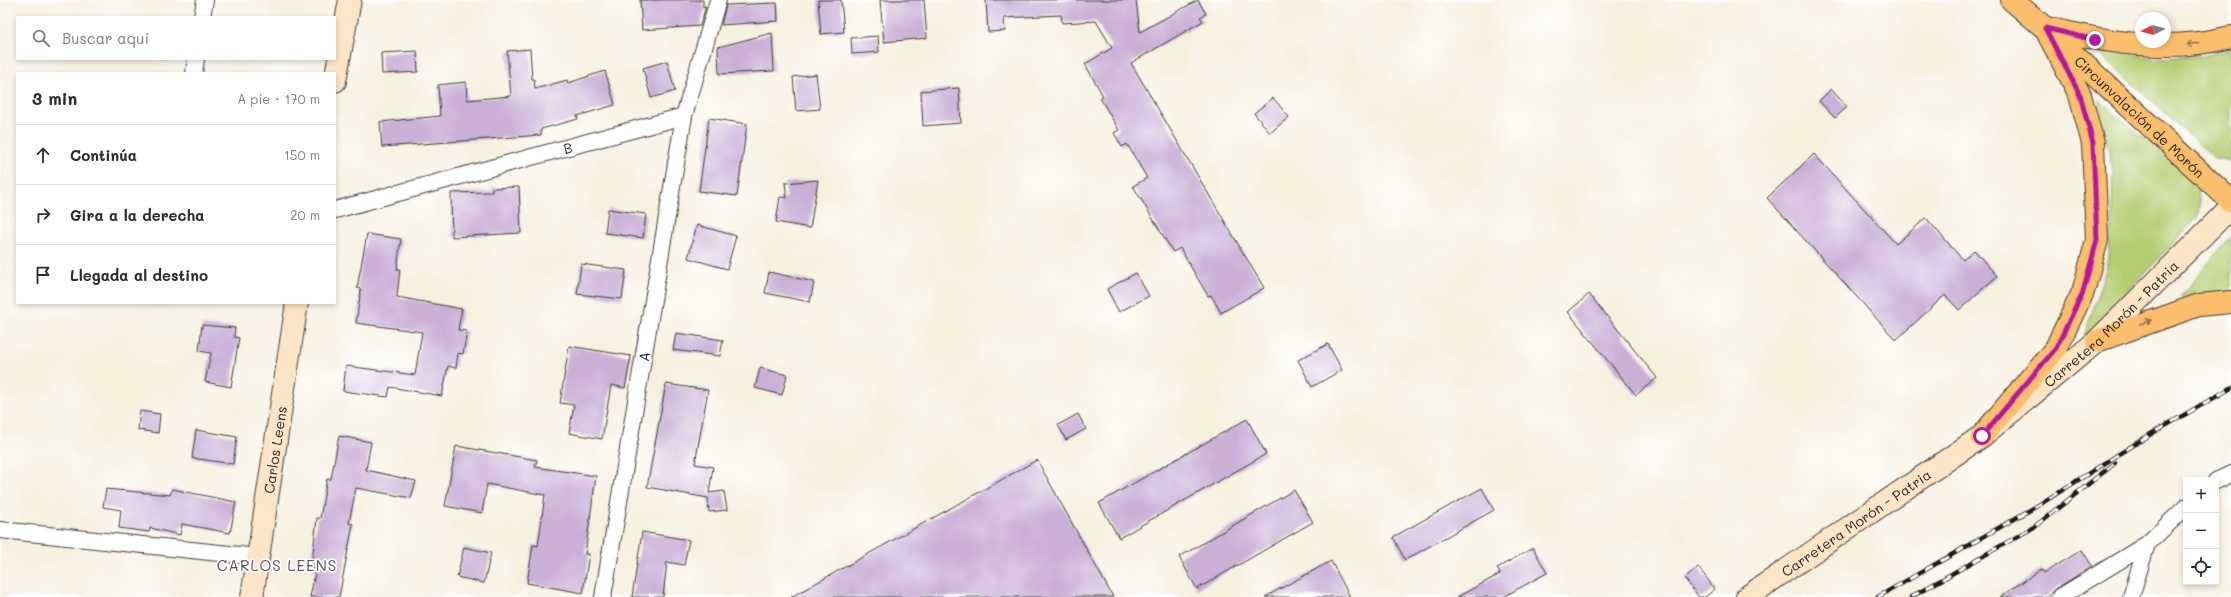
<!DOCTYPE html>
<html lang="es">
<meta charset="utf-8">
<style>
:root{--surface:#fff;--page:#f2f2f3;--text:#2b2b33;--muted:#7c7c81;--line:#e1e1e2}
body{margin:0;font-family:Mali,sans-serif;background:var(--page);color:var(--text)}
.controls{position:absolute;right:12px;bottom:12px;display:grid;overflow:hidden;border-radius:0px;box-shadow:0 2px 6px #0003}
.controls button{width:36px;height:36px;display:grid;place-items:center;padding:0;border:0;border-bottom:1px solid var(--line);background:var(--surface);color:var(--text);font:20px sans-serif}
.compass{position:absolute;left:2135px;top:12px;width:36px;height:36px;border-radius:50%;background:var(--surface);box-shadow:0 2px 6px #0003;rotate:265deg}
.stop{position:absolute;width:12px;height:12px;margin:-9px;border:3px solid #b5179e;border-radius:50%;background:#fff}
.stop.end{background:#b5179e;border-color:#fff;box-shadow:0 1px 4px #0008}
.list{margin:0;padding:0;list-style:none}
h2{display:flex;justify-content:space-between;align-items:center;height:52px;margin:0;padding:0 16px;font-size:17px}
h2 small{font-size:13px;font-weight:400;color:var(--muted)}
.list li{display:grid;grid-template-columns:26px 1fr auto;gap:12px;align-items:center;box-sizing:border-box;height:60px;padding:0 16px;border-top:1px solid var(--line)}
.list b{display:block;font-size:15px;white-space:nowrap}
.list em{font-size:13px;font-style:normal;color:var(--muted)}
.icon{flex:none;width:22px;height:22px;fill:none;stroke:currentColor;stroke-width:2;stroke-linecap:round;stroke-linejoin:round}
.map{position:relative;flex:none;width:2231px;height:597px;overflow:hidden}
.search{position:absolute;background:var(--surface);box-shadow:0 2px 6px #0003;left:16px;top:16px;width:320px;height:44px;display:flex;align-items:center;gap:10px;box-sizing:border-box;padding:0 14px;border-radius:0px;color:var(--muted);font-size:15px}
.panel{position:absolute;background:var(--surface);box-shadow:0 2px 6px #0003;left:16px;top:72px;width:320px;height:232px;border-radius:0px}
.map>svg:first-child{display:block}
.green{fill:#b5cc70;stroke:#687446}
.building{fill:#caafd7}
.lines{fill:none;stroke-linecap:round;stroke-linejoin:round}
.street-casing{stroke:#3d3c39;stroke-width:18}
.secondary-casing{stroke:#3d3c39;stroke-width:24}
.primary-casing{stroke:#3d3c39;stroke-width:24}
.street{stroke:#fff;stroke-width:16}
.secondary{stroke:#fde5c5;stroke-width:22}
.primary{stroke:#fabe6d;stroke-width:22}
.rail-casing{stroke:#1c1c1c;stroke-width:4.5}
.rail{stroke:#fff;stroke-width:3;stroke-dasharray:9;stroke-linecap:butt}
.oneway{stroke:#8b6d44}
.route{stroke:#b5179e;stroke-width:5}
.labels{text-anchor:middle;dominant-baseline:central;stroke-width:3.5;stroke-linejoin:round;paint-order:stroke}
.street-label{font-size:14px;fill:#1c1c1c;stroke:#fff}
.neighbourhood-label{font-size:15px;letter-spacing:1px;fill:#594f5d;stroke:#fff}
</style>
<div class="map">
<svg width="2231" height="597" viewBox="0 0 2231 597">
<rect width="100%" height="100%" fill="#fff"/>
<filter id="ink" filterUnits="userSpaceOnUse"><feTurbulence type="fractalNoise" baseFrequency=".025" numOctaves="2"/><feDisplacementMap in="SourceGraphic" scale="8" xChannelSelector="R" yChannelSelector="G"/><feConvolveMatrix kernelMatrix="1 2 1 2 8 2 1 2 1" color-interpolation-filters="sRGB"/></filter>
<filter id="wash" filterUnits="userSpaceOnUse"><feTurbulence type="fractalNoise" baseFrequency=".012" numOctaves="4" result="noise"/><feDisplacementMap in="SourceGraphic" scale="16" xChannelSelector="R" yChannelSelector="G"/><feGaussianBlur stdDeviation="0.9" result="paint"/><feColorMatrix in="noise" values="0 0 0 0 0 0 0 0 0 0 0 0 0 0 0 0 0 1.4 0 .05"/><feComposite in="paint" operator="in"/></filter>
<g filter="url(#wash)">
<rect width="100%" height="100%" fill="#f6f0df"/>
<!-- green -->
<g class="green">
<path d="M2094,48l60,10 49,-2 28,-7v112l-17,-3z"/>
<path d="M2098,100l96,80c5,13 7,23 3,38l-113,119 22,-68 5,-34 2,-63z"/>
<path d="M2231,236v57l-51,4 48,-58z"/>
</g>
<g id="blocks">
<!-- building -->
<g class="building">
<path d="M640,0h63v7l3,-1 -6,20 -58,4z"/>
<path d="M818,0h23l3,32 -23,2z"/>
<path d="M880,0h44l3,38 -43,4z"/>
<path d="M986,0h150l4,32 58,-32 8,14 -6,3 3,4 -72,42 133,225 -43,25 -10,-18 -3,1 -28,-48 -7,4 -40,-66 14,-8 -20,-34 -5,3 -8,-14 5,-3 -19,-32 3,-2 -18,-32 27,-16 -16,-27 -34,2 -1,-8 -57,3 1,13 -17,1z"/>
<path d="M777,3l1,18 -57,4 5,-20z"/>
<path d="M772,33l2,38 -55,3 -1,-27z"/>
<path d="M878,36l1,16 -27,2 -1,-16z"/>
<path d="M530,49l2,30h2l1,10 32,-9 1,3 37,-12 10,34 -38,11 1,3 -37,10v6l-159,12 -2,-25 60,-6 -2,-31 28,-3 1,18 44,-4 -4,-45z"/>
<path d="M417,51l1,21 -36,2 -1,-21z"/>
<path d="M667,61l8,30 -24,7 -8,-30z"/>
<path d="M816,74l4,35 -24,2 -3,-34z"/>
<path d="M959,88l2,35 -38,3 -2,-35z"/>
<path d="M1831,89l16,18 -12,11 -16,-17z"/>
<path d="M1273,98l16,19 -19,16 -16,-20z"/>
<path d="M709,118l38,6 -10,72 -38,-5z"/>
<path d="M1814,154l82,90 30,-26 37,42 11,-10 23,26 -38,34 -14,-15 -49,45 -129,-142z"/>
<path d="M818,180l-8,48 -34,-6 4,-25 7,1 -2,-15z"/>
<path d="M519,187l2,46 -69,4 -1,-44 41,-1v-4z"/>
<path d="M608,209l38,5 -3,24 -38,-5z"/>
<path d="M697,225l39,11 -9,33 -39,-11z"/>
<path d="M367,234l34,5 -4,30h3l-3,28 65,12 -4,21 9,1 -4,23 -5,-1 -2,15 -8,-2 -6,30 -52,-9 -2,10 -45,-6 3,-25 69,9 7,-43 -66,-9 5,-34 -4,-1z"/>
<path d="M581,264l45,6 -4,29 -45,-5z"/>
<path d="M769,272l45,10 -4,20 -45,-9z"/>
<path d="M1136,273l13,23 -30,16 -12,-23z"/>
<path d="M1589,294l68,84 -21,17 -68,-83z"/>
<path d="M202,325l33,3 -1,9 5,1 -8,49 -26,-5 6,-29 -12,-2z"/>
<path d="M676,333l47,7 -3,16 -47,-6z"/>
<path d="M1328,344l14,26 -30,17 -14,-27z"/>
<path d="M569,346l62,10 -6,32 -14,-3 -9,54 -33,-6 5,-28 -14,-2z"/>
<path d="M760,368l27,7 -5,20 -27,-7z"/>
<path d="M666,384l42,6 -13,74 18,3 -4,26 15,-2 3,19 -18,2 -1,-14 -61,-11z"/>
<path d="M140,411l20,3 -2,19 -20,-3z"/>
<path d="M1078,414l8,15 -20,11 -8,-15z"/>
<path d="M1247,419l19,35 -147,84 -20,-35z"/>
<path d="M196,430l41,7 -4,27 -41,-6z"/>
<path d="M339,436l32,6 -5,28 50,11 -5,17 -55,-10 -7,35 4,1 -14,73h-29l6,-28 -5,-1 6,-50h3l7,-39h4z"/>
<path d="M456,446l81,14 -2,7 61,9 -11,78h4l-6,39 -56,-10 6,-38 5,1 7,-51 -58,-11 -5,29 -37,-7z"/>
<path d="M1037,460l76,137h-322z"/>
<path d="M1482,488l12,22 -89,50 -12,-23z"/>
<path d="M106,489l64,6 2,-6 64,13 -6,31 -48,-9 -2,11 -30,-7 -1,4 -30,-4 2,-18 -18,-3z"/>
<path d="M1294,490l19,32 -116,67 -18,-32z"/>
<path d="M642,532l47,8 -5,25 -17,-3 -4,35h-31z"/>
<path d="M464,547l27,6 -7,30 -27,-6z"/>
<path d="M1533,548l14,25 -44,24h-46l43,-23 -3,-6z"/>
<path d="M2082,550l10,16 -37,23 -9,8h-46l42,-28 2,4z"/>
<path d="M1331,561l19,36h-85z"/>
<path d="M1698,567l17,22 -10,8h-6l-14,-18z"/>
</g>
</g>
</g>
<g filter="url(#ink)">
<use href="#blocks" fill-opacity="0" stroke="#3d3c39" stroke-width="1"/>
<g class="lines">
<!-- street casing -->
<g class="street-casing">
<g id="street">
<path d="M202,17l3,-17"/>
<path d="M194,73l2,-14"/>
<path id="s1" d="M335,210l349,-94"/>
<path d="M2216,481l15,-7"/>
<path d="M0,530l258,27"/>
<path id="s2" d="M603,597l81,-481 34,-116"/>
<path d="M2060,597l87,-53 39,-37"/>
<path d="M2131,597l16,-53"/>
</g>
</g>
<!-- secondary casing -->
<g class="secondary-casing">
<g id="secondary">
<path d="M335,81l15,-81"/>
<path id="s3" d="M252,597l45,-294"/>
<path id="s4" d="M1747,597l235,-161 115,-95 134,-134"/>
</g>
</g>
<!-- primary casing -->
<g class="primary-casing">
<g id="primary">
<path id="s5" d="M2012,0l33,28 186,173"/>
<path d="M2047,28c63,15 120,25 184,9"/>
<path d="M2097,341l102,-36 32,-3"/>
<path d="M1982,436l74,-88 27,-56 14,-52 -4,-97 -13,-48 -35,-67"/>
</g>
</g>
<!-- street -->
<use href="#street" class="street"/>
<!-- secondary -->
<use href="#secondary" class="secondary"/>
<!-- primary -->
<use href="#primary" class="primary"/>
<!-- rail casing -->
<g class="rail-casing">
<g id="rail">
<path d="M1878,597l159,-91 114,-72 80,-46"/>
<path d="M1911,597l123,-70 81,-64"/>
</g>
</g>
<!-- rail -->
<use href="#rail" class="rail"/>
</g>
<!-- one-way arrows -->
<defs><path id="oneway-shaft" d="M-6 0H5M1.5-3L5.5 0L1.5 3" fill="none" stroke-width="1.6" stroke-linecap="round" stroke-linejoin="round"/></defs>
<g class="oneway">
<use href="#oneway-shaft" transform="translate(2193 44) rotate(171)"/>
<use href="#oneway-shaft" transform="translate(2146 322) rotate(-21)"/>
</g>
</g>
<g class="lines" filter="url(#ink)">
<!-- route -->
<path class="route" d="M1982,436l74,-88 27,-56 14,-52 -4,-97 -13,-48 -35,-67 50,12"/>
</g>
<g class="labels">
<!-- street labels -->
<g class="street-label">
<text stroke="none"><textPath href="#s5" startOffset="173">Circunvalación de Morón</textPath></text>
<text stroke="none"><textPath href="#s1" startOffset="241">B</textPath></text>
<text stroke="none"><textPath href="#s4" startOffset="456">Carretera Morón - Patria</textPath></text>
<text stroke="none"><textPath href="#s2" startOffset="244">A</textPath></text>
<text stroke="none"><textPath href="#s3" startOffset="149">Carlos Leens</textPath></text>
<text stroke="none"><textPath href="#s4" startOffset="132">Carretera Morón - Patria</textPath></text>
</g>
<!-- neighbourhood labels -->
<g class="neighbourhood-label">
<text x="277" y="565">CARLOS LEENS</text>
</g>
</g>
</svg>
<div class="controls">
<button>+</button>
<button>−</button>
<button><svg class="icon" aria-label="locate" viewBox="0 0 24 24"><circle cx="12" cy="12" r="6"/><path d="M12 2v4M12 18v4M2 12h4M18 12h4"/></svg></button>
</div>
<svg class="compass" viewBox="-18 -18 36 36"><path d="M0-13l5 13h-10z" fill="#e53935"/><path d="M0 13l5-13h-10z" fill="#7c7c81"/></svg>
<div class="stop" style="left:1982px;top:436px"></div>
<div class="stop end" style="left:2095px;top:40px"></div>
<div class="search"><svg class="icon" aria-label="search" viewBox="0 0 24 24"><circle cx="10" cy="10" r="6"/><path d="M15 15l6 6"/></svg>Buscar aquí</div>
<section class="panel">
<h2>3 min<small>A pie · 170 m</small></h2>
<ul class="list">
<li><svg class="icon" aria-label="ahead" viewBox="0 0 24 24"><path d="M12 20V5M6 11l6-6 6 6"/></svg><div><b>Continúa</b></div><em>150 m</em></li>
<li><svg class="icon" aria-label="right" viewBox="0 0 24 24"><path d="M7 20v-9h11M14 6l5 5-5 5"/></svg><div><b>Gira a la derecha</b></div><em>20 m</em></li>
<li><svg class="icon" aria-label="arrive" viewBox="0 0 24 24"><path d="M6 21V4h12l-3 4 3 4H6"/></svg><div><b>Llegada al destino</b></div></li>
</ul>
</section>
</div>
